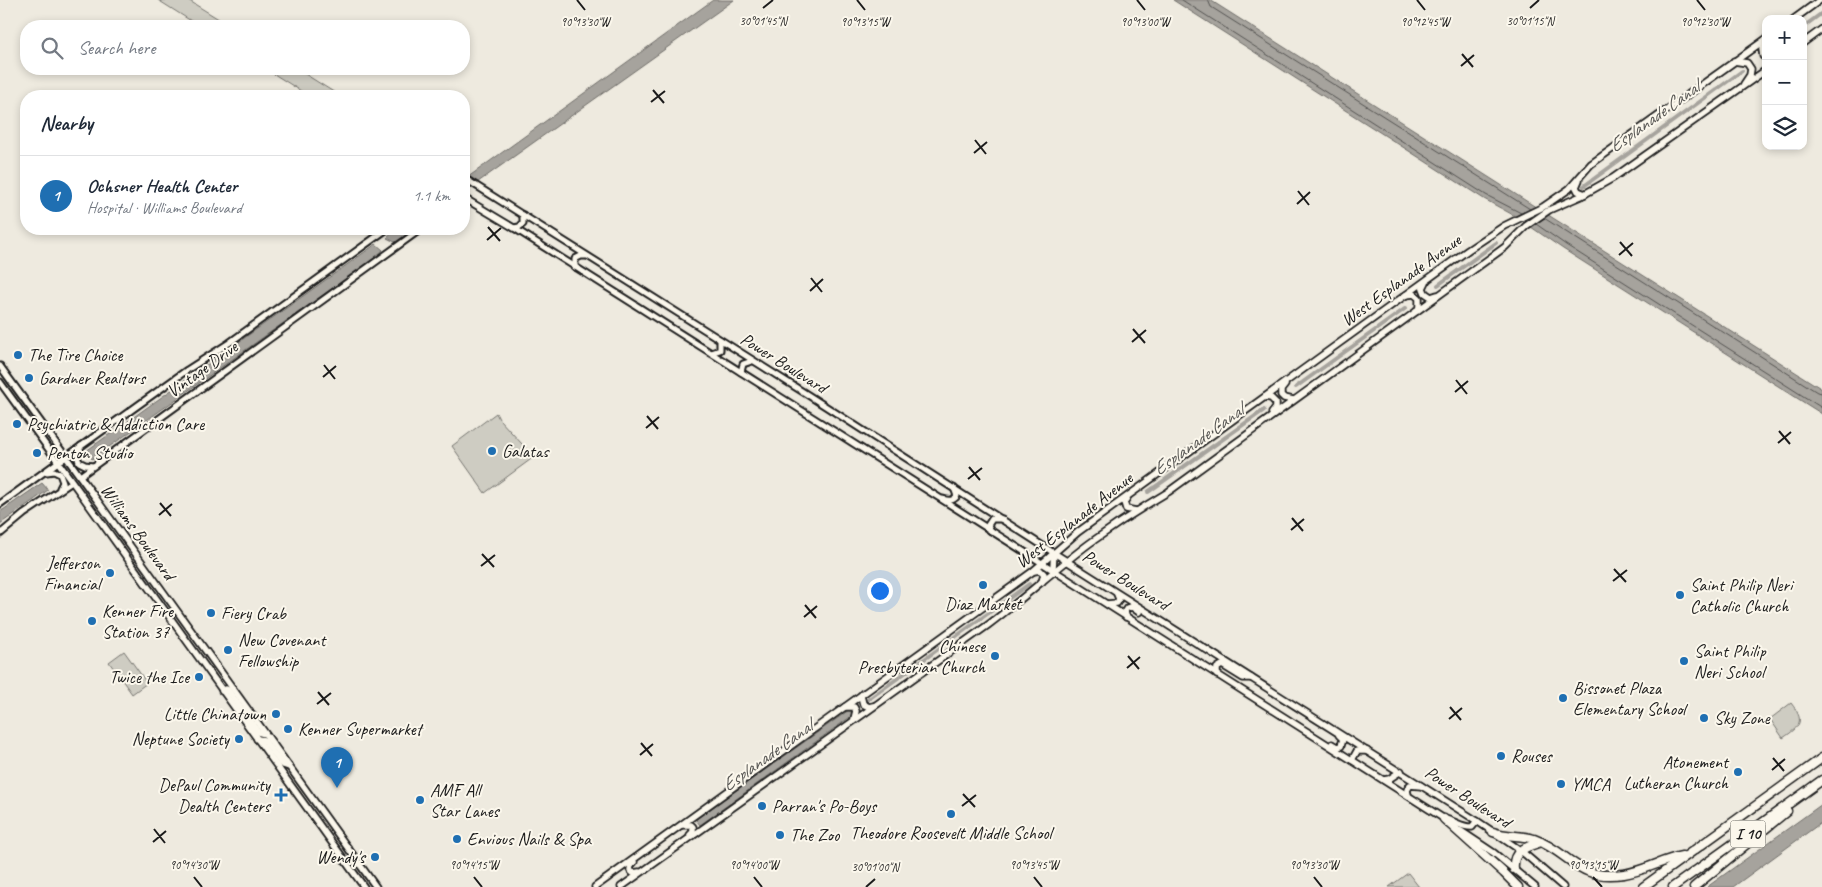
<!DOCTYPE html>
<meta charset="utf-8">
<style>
:root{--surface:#fff;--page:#f2f2f3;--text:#1f2937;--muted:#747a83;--line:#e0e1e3;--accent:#1f6fb2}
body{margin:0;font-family:Caveat,sans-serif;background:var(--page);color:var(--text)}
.controls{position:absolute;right:15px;top:15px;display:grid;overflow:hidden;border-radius:10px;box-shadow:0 2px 8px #0003}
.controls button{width:45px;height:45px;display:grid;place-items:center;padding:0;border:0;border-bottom:1px solid var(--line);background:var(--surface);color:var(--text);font:25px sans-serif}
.you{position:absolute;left:879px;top:590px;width:18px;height:18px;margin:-12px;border:4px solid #fff;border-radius:50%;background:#1a73e8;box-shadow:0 0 0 8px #1a73e833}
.badge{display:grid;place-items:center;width:32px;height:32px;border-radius:50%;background:var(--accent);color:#fff;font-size:16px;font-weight:700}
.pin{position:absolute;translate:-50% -41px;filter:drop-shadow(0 1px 2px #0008)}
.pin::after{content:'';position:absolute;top:26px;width:18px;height:15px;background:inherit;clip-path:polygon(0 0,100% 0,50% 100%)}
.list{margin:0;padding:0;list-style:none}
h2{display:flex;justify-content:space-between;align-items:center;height:65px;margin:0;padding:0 20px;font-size:21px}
h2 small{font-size:16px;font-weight:400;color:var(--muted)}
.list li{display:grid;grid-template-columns:32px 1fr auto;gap:15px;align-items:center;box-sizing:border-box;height:80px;padding:0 20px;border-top:1px solid var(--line)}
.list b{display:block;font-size:19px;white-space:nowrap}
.list p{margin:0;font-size:16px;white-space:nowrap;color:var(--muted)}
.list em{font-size:16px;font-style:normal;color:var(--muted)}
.icon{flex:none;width:28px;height:28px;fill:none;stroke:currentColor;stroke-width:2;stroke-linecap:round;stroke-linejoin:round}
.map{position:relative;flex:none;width:1822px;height:887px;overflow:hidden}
.search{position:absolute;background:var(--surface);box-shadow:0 2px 8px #0003;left:20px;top:20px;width:450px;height:55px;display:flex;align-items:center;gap:12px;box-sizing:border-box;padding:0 18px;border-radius:20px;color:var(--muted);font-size:19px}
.panel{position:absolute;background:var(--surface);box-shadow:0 2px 8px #0003;left:20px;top:90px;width:450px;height:145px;border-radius:20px}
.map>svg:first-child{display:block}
.green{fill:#ceccc2;stroke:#75746f}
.water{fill:#a6a39d;stroke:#6f6d69}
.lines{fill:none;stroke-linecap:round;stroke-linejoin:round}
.shore{stroke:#535250;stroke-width:1}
.canal{stroke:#a6a39d;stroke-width:4}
.tertiary-casing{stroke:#1c1c1c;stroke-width:9}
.secondary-casing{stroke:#1c1c1c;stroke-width:9}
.motorway-casing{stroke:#1c1c1c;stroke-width:11}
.tertiary{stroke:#fbf7ec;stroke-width:5}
.secondary{stroke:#fbf7ec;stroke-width:5.5}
.motorway{stroke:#fbf7ec;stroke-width:8}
.ticks{fill:none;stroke:#1c1c1c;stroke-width:2}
.poi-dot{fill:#1f6fb2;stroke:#fbf7ec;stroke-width:2}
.labels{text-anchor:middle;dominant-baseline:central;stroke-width:4;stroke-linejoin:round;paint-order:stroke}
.shield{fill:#fbf7ec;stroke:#5f5e5a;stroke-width:1}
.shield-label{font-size:16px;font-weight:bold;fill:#1c1c1c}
.street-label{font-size:18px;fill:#1c1c1c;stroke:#fbf7ec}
.poi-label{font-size:18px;fill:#1c1c1c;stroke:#fbf7ec;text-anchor:start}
.water-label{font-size:19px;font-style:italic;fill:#5a5956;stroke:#fbf7ec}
.ticks-label{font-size:12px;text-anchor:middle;fill:#1c1c1c;stroke:#fbf7ec;stroke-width:4;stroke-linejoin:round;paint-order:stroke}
</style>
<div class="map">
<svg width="1822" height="887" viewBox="0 0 1822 887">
<rect width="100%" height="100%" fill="#eeeadf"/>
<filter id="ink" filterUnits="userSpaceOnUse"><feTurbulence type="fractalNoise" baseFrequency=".02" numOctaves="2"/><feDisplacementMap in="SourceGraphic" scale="10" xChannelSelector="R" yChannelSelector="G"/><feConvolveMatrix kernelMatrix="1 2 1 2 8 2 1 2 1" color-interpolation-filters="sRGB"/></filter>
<g filter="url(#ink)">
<!-- green -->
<g class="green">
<path d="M158,0h30l42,26h-31z"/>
<path d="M266,69h31l43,27h-31z"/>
<path d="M496,413l3,6 35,38 -49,36 -33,-47z"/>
<path d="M124,651l23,32 -15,11 -23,-32z"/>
<path d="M1791,703c14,18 10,23 -8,35l-13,-19z"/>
<path d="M1408,873l11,14h-30z"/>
</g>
<!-- water -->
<g class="water">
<path d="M713,0h21l-270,192v-12z"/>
<path d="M1173,0h37l612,389v25l-259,-165 -48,-33 -31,-17z"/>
<path d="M397,229h18l-20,13 -8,-4z"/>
<path d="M376,244l7,6 -11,10 -280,199 -6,-8z"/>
<path d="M42,483l6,7 -48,34v-12z"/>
<path d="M849,710l4,5 -153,110 -4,-5 3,-3z"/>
<path d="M1822,804v18l-89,65h-26z"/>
</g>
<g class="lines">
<!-- shore -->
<g class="shore">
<path d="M1182,0l304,195 35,18"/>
<path d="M1208,0l3,7 319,202"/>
<path d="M1544,218l273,174 5,1"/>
<path d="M1536,224l30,21 256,163"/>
</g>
<!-- canal -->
<g class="canal">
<path d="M1803,27l19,-14"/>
<path d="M1584,186l158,-115"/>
<path d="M1438,285l58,-42"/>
<path d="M1296,387l110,-79"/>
<path d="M1148,492l116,-82"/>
<path d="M866,701l163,-117"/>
</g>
<!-- tertiary casing -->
<g class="tertiary-casing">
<g id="tertiary">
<path d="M464,178l344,217 246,158"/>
<path d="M464,198l50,30 528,335"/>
<path d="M514,228l5,-1 4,-3v-9"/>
<path d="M575,267v-8l6,-3h5"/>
<path d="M711,353l9,-3v-10"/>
<path d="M0,366l66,91 121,-87 42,-27 158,-114"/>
<path d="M741,372l2,-8 9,-3"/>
<path d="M0,382l58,80 -58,42"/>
<path d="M81,446l-4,10 2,6 6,3 8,1"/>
<path d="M47,472l7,-1 6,3 3,8 -3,6"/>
<path d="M80,476l341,-247"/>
<path d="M943,499c6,2 10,2 14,-3l-3,-8"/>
<path d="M991,531l-3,-6 4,-6h10"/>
<path d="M0,534l24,-20 48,-32"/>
</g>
</g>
<!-- secondary casing -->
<g class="secondary-casing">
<g id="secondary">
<path d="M1794,19l26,-19"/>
<path d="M1766,43l-4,6 1,7 3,2"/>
<path d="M1803,43l19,-14"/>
<path d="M1734,61l13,2 4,6 -1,6 -6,9"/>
<path d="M1579,180l-3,7 2,4 7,3"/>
<path d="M1426,282l-3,6 2,5 6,4 6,-2"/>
<path d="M1406,295l8,-1 5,4v9l-2,4"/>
<path d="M1285,385l-4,5v5l3,3 9,2"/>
<path d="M1265,397l6,1 5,5v5l-4,5"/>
<path d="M1127,498l-3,4 2,7 10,2"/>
<path d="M1054,553l423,268 43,29 43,37"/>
<path d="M1054,553l-1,14 2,5"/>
<path d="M1042,563l404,257"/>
<path d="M1034,571l6,-1 4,4 -2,8"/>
<path d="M1107,604l10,-1 2,-4 -2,-5"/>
<path d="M1126,617l-1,-6 2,-3 5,-1 7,5"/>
<path d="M1217,675v-7l5,-3 21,13h8"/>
<path d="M222,691l4,-2 2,1 30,42 7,2"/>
<path d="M863,693l-2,3 2,8 6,3 4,-1"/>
<path d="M845,707h9l2,4 -2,8"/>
<path d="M257,739l7,1 16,22 3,3 6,2"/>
<path d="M1332,744l5,3 4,-1 2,-7 -4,-4"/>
<path d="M1352,760l5,-9h10"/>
<path d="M1384,780l5,-1 12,-8"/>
<path d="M1408,795l-1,-5 3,-5 11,1"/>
<path d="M1444,819c9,1 19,9 28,8l5,-6"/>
<path d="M682,825h9l2,2v5l-3,3"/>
<path d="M1461,831l33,22 41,34"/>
<path d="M634,862l-3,3 -1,5 3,3 6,-1"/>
<path d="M364,887l-306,-425 8,-5 310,430"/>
<path d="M595,887l437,-315 46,-40 390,-282 36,-24 39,-19 26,-18 22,-25 175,-125"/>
<path d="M621,887l367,-262c35,-26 67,-56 102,-82 25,-18 51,-35 78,-51l337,-245 21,-21 23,-16 32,-14 32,-18 153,-108"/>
</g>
</g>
<!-- motorway casing -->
<g class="motorway-casing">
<g id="motorway">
<path d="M1444,819l60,54 14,14"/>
<path d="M1493,832c14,5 28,3 41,7 38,14 41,42 90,35 20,-3 38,-14 58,-18"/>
<path d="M1514,869c-2,-19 12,-22 27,-27"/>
<path d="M1643,887l179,-129"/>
<path d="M1673,887l149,-107"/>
<path d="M1694,887l93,-76"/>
</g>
</g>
<!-- tertiary -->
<use href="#tertiary" class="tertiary"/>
<!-- secondary -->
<use href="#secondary" class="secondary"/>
<!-- motorway -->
<use href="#motorway" class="motorway"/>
</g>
</g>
<!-- ticks -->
<path class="ticks" d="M577,0l8,10M857,0l8,10M1137,0l8,10M1417,0l8,10M1697,0l8,10M763,8l10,-8M1530,8l9,-8M1462,54l11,13M1461,66l13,-11M653,90l11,13M651,102l14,-11M975,140l11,14M974,153l13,-11M1298,191l11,14M1297,204l13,-12M488,227l12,14M487,240l14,-12M1620,242l12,14M1619,255l14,-12M811,278l11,14M810,291l13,-12M1133,329l12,14M1132,342l14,-12M324,365l11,14M323,377l13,-11M1456,380l11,14M1455,392l13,-11M647,416l11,13M646,428l13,-11M1779,431l11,13M1778,443l13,-11M969,467l11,13M968,479l14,-11M160,503l11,13M159,515l13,-11M1292,518l11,13M1291,530l13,-11M482,554l12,13M481,566l14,-11M1614,569l12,13M1613,581l14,-11M805,605l11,13M804,617l13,-11M1128,656l11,13M1127,668l13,-11M318,692l11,13M317,704l14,-11M1450,707l11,13M1449,719l13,-11M641,743l11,13M640,755l13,-11M1773,758l11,13M1772,770l13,-11M963,794l12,13M962,806l14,-11M154,829l11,14M153,842l13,-11M194,877l8,10M474,877l8,10M754,877l8,10M1034,877l8,10M1314,877l8,10M1593,877l9,10M866,887l9,-8"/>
<!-- markers -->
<g class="poi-dot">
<circle cx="18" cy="355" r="5"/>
<circle cx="29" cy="378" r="5"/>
<circle cx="17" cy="424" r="5"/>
<circle cx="492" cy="451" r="5"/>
<circle cx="37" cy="453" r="5"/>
<circle cx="110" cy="573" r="5"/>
<circle cx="983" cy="585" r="5"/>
<circle cx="1680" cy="595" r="5"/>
<circle cx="211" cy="613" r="5"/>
<circle cx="92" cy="621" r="5"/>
<circle cx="228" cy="650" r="5"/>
<circle cx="995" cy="656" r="5"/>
<circle cx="1684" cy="661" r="5"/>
<circle cx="199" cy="677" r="5"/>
<circle cx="1563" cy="698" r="5"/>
<circle cx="276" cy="714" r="5"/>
<circle cx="1704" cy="718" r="5"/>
<circle cx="288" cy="729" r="5"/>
<circle cx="239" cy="739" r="5"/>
<circle cx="1501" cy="756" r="5"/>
<circle cx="1738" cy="772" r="5"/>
<circle cx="1561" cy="784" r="5"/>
<path d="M278.5 787.5h5v5h5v5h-5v5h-5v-5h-5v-5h5z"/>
<circle cx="420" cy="800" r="5"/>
<circle cx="762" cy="806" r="5"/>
<circle cx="951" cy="814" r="5"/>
<circle cx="780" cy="835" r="5"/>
<circle cx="457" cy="839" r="5"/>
<circle cx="375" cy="857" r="5"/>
</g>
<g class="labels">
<!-- shield labels -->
<rect class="shield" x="1730.5" y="820.5" width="35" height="27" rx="4"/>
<g class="shield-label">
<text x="1748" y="834">I 10</text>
</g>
<!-- street labels -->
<g class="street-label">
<text transform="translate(1401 280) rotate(-36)">West Esplanade Avenue</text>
<text transform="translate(784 363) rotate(32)">Power Boulevard</text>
<text transform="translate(202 369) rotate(-36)">Vintage Drive</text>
<text transform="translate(1074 520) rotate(-38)">West Esplanade Avenue</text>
<text transform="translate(138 532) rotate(54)">Williams Boulevard</text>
<text transform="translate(1126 580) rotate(32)">Power Boulevard</text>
<text transform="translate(1468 797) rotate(33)">Power Boulevard</text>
</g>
<!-- poi labels -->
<g class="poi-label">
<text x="28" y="355">The Tire Choice</text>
<text x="39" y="378">Gardner Realtors</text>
<text x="27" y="424">Psychiatric &amp; Addiction Care</text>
<text x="502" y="451">Galatas</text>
<text x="47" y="453">Penton Studio</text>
<text x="100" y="563" text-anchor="end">Jefferson<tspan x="100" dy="21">Financial</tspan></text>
<text x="1690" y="585">Saint Philip Neri<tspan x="1690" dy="21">Catholic Church</tspan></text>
<text x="983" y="604" text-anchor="middle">Diaz Market</text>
<text x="102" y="611">Kenner Fire<tspan x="102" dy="21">Station 37</tspan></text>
<text x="221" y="613">Fiery Crab</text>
<text x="238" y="640">New Covenant<tspan x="238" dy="21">Fellowship</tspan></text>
<text x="985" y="646" text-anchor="end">Chinese<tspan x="985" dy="21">Presbyterian Church</tspan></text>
<text x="1694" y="651">Saint Philip<tspan x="1694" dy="21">Neri School</tspan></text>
<text x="189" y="677" text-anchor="end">Twice the Ice</text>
<text x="1573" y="688">Bissonet Plaza<tspan x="1573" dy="21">Elementary School</tspan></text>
<text x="266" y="714" text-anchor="end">Little Chinatown</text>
<text x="1714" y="718">Sky Zone</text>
<text x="298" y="729">Kenner Supermarket</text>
<text x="229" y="739" text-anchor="end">Neptune Society</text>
<text x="1511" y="756">Rouses</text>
<text x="1728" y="762" text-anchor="end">Atonement<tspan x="1728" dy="21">Lutheran Church</tspan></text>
<text x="1571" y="784">YMCA</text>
<text x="270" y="785" text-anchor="end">DePaul Community<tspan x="270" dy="21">Dealth Centers</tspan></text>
<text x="430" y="790">AMF All<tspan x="430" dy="21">Star Lanes</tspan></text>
<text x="772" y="806">Parran's Po-Boys</text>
<text x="951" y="833" text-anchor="middle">Theodore Roosevelt Middle School</text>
<text x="790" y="835">The Zoo</text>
<text x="467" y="839">Envious Nails &amp; Spa</text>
<text x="365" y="857" text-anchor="end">Wendy's</text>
</g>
<!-- water labels -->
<g class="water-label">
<text transform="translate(1654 117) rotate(-36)">Esplanade Canal</text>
<text transform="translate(1198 440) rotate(-36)">Esplanade Canal</text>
<text transform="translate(767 756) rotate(-36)">Esplanade Canal</text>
</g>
</g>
<g class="ticks-label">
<text x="763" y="25">30°01'45"N</text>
<text x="1530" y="25">30°01'15"N</text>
<text x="585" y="26">90°13'30"W</text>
<text x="865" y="26">90°13'15"W</text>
<text x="1425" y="26">90°12'45"W</text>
<text x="1145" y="26">90°13'00"W</text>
<text x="1705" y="26">90°12'30"W</text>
<text x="194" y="869">90°14'30"W</text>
<text x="474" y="869">90°14'15"W</text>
<text x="754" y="869">90°14'00"W</text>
<text x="1034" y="869">90°13'45"W</text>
<text x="1314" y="869">90°13'30"W</text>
<text x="1593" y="869">90°13'15"W</text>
<text x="875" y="871">30°01'00"N</text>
</g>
</svg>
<div class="controls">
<button>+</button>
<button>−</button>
<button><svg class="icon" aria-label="layers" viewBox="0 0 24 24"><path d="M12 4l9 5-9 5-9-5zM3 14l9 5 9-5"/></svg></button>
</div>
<div class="you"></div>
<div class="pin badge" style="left:337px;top:788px">1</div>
<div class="search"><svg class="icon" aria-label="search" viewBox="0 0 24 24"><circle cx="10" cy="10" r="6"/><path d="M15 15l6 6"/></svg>Search here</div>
<section class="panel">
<h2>Nearby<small></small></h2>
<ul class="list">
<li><span class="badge">1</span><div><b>Ochsner Health Center</b><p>Hospital · Williams Boulevard</p></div><em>1.1 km</em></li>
</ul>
</section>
</div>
